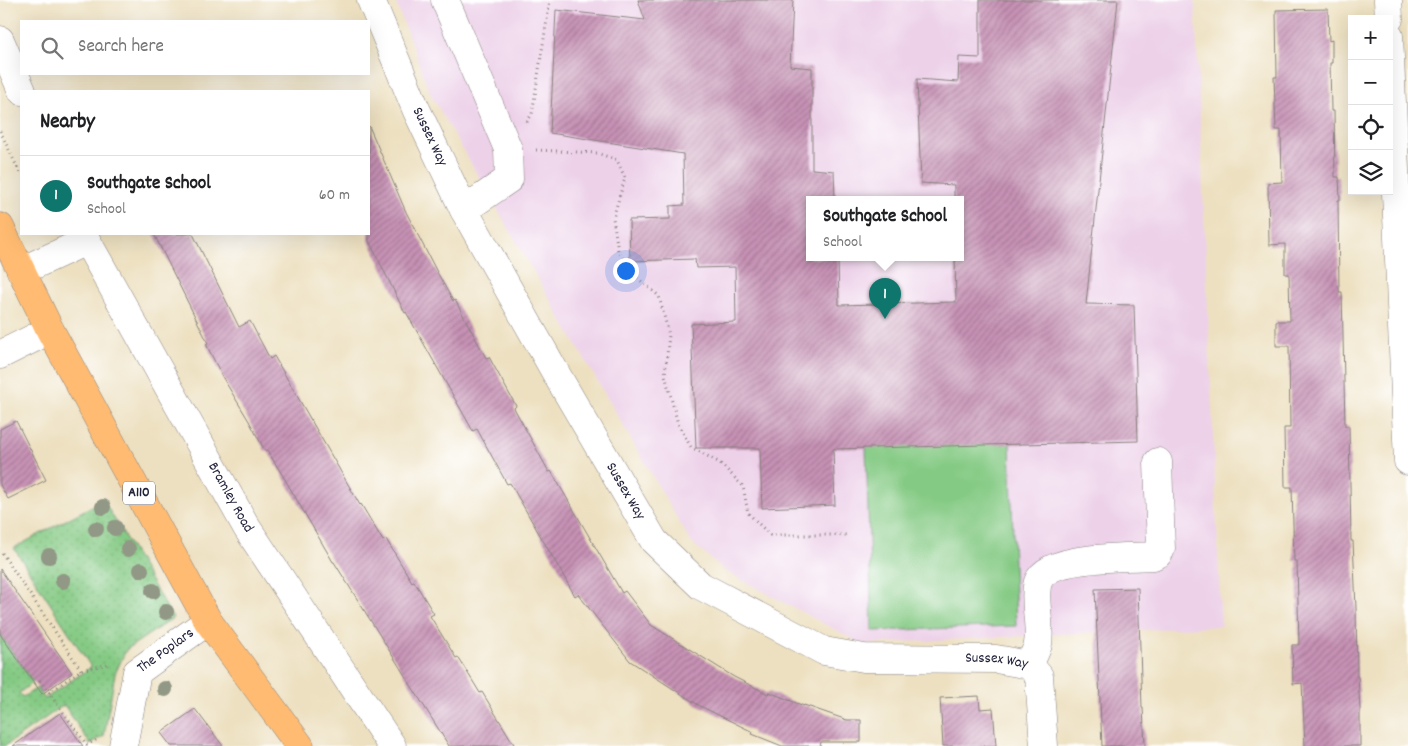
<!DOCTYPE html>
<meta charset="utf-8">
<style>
:root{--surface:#fff;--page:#f2f2f2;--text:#202124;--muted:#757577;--line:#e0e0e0;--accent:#0f766e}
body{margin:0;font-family:Dekko,sans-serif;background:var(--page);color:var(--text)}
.controls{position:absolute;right:15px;top:15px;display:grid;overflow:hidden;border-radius:0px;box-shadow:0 5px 20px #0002}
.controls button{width:45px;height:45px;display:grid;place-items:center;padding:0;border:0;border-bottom:1px solid var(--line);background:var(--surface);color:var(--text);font:25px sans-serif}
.you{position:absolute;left:625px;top:270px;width:18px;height:18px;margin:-12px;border:4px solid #fff;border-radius:50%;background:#1a73e8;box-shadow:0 0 0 8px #1a73e833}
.badge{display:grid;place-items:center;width:32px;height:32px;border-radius:50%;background:var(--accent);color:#fff;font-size:16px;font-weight:700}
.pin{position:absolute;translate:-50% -41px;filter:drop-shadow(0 1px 2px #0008)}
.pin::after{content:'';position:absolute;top:26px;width:18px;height:15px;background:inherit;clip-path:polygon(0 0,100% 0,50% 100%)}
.popup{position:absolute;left:806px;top:196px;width:158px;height:65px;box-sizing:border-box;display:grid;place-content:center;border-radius:0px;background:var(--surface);filter:drop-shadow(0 1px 4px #0005);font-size:16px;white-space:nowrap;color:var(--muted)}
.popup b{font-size:19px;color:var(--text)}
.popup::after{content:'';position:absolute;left:50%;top:100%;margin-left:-10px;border:10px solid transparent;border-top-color:var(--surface)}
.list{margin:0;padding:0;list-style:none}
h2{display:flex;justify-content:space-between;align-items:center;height:65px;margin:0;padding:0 20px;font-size:21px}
h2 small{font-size:16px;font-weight:400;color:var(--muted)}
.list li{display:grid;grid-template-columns:32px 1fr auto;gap:15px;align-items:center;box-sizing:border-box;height:80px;padding:0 20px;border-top:1px solid var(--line)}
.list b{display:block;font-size:19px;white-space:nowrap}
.list p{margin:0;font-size:16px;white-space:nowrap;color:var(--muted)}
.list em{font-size:16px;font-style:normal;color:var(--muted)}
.icon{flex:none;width:28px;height:28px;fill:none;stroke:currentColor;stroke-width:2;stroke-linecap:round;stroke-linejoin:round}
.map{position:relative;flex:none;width:1408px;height:746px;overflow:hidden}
.search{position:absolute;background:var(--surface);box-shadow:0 5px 20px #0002;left:20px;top:20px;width:350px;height:55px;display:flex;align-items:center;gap:12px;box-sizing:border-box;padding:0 18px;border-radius:0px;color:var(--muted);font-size:19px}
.panel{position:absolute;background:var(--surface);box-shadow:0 5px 20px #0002;left:20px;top:90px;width:350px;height:145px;border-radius:0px}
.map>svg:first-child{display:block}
.built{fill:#edd1e9;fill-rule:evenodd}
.grass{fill:url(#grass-dots);stroke:#547660}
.park{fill:#85ca84;stroke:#547660}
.building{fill:url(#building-hatch)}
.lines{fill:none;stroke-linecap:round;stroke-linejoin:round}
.minor-casing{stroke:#88817e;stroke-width:29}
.major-casing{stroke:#88817e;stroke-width:29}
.path{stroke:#88817e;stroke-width:3;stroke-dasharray:1 4;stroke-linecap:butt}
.minor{stroke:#fff;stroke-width:28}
.major{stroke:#ffbb71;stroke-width:28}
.tree{fill:#919885}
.labels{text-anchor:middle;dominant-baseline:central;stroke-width:4;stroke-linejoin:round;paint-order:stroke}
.shield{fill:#fff;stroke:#646476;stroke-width:1}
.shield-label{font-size:14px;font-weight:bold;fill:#22223b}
.street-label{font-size:15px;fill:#22223b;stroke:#fff}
</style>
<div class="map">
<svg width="1408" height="746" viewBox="0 0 1408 746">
<defs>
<pattern id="grass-dots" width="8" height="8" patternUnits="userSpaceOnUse" patternTransform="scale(1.25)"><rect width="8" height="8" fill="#85ca84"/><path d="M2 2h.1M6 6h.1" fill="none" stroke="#73ad73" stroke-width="1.8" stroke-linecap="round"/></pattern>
<pattern id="building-hatch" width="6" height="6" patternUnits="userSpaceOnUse" patternTransform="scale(1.25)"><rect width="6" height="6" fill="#c792b5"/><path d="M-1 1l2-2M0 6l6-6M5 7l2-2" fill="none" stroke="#a17794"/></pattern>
</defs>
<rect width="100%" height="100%" fill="#fff"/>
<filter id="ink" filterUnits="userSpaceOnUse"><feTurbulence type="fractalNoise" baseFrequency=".02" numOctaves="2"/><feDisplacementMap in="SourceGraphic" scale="10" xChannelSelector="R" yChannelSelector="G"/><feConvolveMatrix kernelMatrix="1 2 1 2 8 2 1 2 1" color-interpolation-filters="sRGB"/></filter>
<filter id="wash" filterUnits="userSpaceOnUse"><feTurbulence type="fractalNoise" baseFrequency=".0096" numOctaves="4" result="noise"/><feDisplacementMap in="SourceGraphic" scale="20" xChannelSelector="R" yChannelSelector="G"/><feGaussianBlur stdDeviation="1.12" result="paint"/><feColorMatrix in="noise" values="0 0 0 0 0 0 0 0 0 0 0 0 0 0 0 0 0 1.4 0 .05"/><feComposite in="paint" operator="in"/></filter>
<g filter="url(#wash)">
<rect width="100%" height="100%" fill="#ede0c0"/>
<!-- built -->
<path class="built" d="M395,0h800l26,626 -359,18 -137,-73 -34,-29 -260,-447zM810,200h150v58h-150z"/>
<!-- grass -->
<path class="grass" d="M103,500l70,118 -47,32 -11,24 -11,62 -14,8 -26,-39 -59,41h-5v-112l33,48 -14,11 4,4 14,-9 8,11 46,-32 -77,-119z"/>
<!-- park -->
<path class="park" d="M1010,443l6,183 -144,5 -6,-184z"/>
<g id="blocks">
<!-- building -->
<g class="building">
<path d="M638,0h155l-3,66 22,2v101l22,2 1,29h-25v58h28l1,47 117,-3 -1,-44h5v-58h-6v-15l-33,-2 -4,-104 41,3 1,-25 21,1v-58h138l-32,304 48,1 4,136 -305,8 2,56 -73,3 -2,-60h-64l-5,-124 45,-2 -1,-55 -39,1 -1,-9 -65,2 -1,-41 41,-1v-13l14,-1 -1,-51 -133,-21 6,-123 89,10z"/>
<path d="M1328,9l1,32 3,-1v23h-2l1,48h3l1,66h4l1,23h-2l1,92h3l3,134h4l2,115h2l3,67 1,69h1l2,32v37h-55l-3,-63 -9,1 -1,-39h7l-2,-84h-3l-2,-74h-7l-1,-59h6l-1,-82h-13v-25h14l-1,-47h-4v-30l-16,1 -1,-62 14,-1 -1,-52h-5l-2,-53h3l-1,-67z"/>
<path d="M369,126l37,86 32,62 15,27 2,-1 31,58 3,-1 27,49 -2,2 35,64 2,-1 71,122 3,-2 26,34 83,52 34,17 1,-2 35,14v-1l43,15h14v22h-40l-1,4h-38l-30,-12 1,-2 -53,-26 -70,-45 -52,-67 -3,2 -65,-113 -3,1 -30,-55 -4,2 -67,-119 -1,1 -36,-72z"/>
<path d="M154,234h39l46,93 11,-6 20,38 4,-3 86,149 1,-1 22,37 3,-2 26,43 2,-1 20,33 -4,2 26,42 2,-1 22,36 2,-1 33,54h-66l-115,-184h-1l-50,-86 -16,-26 -2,1 -16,-30 -26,-43 -17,-34 2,-1z"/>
<path d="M16,421l30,59 -38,19 -8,-14v-56z"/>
<path d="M0,569l72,104 -30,21 -42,-60z"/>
<path d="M1138,588l4,120h1l2,38h-43l-7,-157z"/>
<path d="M979,696l1,13 13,-1 3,38h-53l-3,-48z"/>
<path d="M195,709l28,37h-52l-10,-13z"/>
<path d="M60,713l23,33h-70z"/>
</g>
</g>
</g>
<g filter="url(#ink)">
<use href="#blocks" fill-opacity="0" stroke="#88817e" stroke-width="1"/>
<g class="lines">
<!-- minor casing -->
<g class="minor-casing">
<g id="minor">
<path id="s1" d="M371,0l45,109 48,101 94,167 96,164 47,45 123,65 40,7 132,1 33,6 10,11 5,70"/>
<path d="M445,0l63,149 1,30 -45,31"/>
<path d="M1388,0l1,19"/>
<path d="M1389,36l19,425"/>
<path d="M0,40l22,51"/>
<path id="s2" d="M83,234l164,294 145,218"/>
<path d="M21,271l65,-30"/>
<path d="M0,355l50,-25"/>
<path d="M1029,665c3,-7 8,-15 9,-21 3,-19 -4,-39 -1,-58 4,-32 91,-28 116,-30l5,-2 3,-5 -3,-87"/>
<path id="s3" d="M123,746l14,-74 71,-51"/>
</g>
</g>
<!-- major casing -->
<g class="major-casing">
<path id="major" d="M0,227l50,103 158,291 92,125"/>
</g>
<!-- path -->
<g class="path">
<path d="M527,122l5,-8 18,-114"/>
<path d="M0,131l21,44"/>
<path d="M536,150l61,3 20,7 8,18 -12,40 5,33 16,24 25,21 10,39 -4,40 13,49 13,23 29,16 23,23 5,27 22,22h77"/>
<path d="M2,553l79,117"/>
<path d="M35,684l5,-3 9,12"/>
<path d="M96,740l-9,5 -38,-52 32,-23 29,-6"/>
</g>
<!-- minor -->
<use href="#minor" class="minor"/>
<!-- major -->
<use href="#major" class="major"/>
</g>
<!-- trees -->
<g class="tree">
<circle cx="103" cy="507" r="8"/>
<circle cx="115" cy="528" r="8"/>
<circle cx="96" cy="529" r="8"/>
<circle cx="128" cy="549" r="8"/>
<circle cx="49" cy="556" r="8"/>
<circle cx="141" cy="570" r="8"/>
<circle cx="63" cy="581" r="8"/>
<circle cx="153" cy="591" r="8"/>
<circle cx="166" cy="612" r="8"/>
<circle cx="165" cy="689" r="8"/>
</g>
</g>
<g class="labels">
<!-- shield labels -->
<rect class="shield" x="123" y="481.5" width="32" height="23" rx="4"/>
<g class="shield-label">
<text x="139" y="493">A110</text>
</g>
<!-- street labels -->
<g class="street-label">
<text stroke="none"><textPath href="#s1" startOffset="149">Sussex Way</textPath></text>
<text stroke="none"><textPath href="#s1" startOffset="554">Sussex Way</textPath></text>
<text stroke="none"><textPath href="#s2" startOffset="302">Bramley Road</textPath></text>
<text stroke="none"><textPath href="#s3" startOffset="111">The Poplars</textPath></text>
<text stroke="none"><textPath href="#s1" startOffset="989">Sussex Way</textPath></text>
</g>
</g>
</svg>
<div class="controls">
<button>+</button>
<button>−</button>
<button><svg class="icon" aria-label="locate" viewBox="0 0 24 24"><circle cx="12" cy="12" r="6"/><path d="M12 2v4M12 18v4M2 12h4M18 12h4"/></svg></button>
<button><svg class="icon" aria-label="layers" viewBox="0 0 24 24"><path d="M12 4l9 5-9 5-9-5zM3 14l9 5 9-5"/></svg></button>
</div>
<div class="you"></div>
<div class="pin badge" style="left:885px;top:319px">1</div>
<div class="popup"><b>Southgate School</b>School</div>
<div class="search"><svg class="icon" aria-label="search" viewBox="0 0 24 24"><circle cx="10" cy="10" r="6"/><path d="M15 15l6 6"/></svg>Search here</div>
<section class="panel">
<h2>Nearby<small></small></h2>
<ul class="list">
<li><span class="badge">1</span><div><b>Southgate School</b><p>School</p></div><em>60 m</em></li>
</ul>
</section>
</div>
